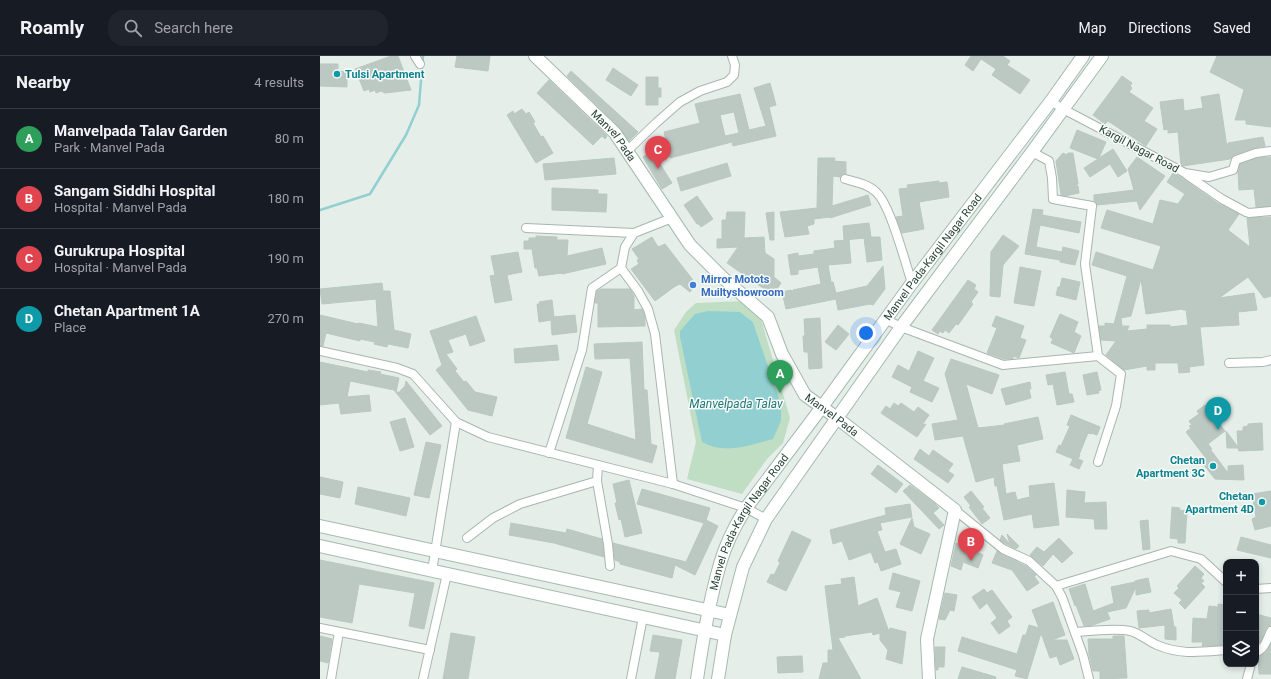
<!DOCTYPE html>
<meta charset="utf-8">
<style>
:root{--surface:#171b24;--page:#20242c;--text:#f1f3f6;--muted:#9ea1a6;--line:#363941;--accent:#7c3aed}
body{margin:0;font-family:Roboto,sans-serif;background:var(--page);color:var(--text)}
.controls{position:absolute;right:12px;bottom:12px;display:grid;overflow:hidden;border-radius:8px;box-shadow:0 2px 6px #0003}
.controls button{width:36px;height:36px;display:grid;place-items:center;padding:0;border:0;border-bottom:1px solid var(--line);background:var(--surface);color:var(--text);font:20px sans-serif}
.you{position:absolute;left:546px;top:277px;width:14px;height:14px;margin:-10px;border:3px solid #fff;border-radius:50%;background:#1a73e8;box-shadow:0 0 0 6px #1a73e833}
.badge{display:grid;place-items:center;width:26px;height:26px;border-radius:50%;background:var(--accent);color:#fff;font-size:13px;font-weight:700}
.pin{position:absolute;translate:-50% -33px;filter:drop-shadow(0 1px 2px #0008)}
.pin::after{content:'';position:absolute;top:21px;width:14px;height:12px;background:inherit;clip-path:polygon(0 0,100% 0,50% 100%)}
.list{margin:0;padding:0;list-style:none}
h2{display:flex;justify-content:space-between;align-items:center;height:52px;margin:0;padding:0 16px;font-size:17px}
h2 small{font-size:13px;font-weight:400;color:var(--muted)}
.list li{display:grid;grid-template-columns:26px 1fr auto;gap:12px;align-items:center;box-sizing:border-box;height:60px;padding:0 16px;border-top:1px solid var(--line)}
.list b{display:block;font-size:15px;white-space:nowrap}
.list p{margin:0;font-size:13px;white-space:nowrap;color:var(--muted)}
.list em{font-size:13px;font-style:normal;color:var(--muted)}
.icon{flex:none;width:22px;height:22px;fill:none;stroke:currentColor;stroke-width:2;stroke-linecap:round;stroke-linejoin:round}
.map{position:relative;flex:none;width:951px;height:623px;overflow:hidden}
header{display:flex;align-items:center;gap:24px;box-sizing:border-box;height:56px;padding:0 20px;background:var(--surface);border-bottom:1px solid var(--line)}
header strong{font-size:19px}
nav{display:flex;gap:22px;margin-inline-start:auto;font-size:14px}
.search{width:280px;height:36px;background:var(--page);display:flex;align-items:center;gap:10px;box-sizing:border-box;padding:0 14px;border-radius:16px;color:var(--muted);font-size:15px}
main{display:flex}
aside{flex:1;background:var(--surface)}
.map>svg:first-child{display:block}
.green{fill:#c0dec4;fill-rule:evenodd}
.water{fill:#91cfd0}
.lines{fill:none;stroke-linecap:round;stroke-linejoin:round}
.stream{stroke:#91cfd0;stroke-width:2.5}
.building{fill:#bbc9c2;stroke:#b9c8c0;fill-rule:evenodd}
.street-casing{stroke:#a8b6b0;stroke-width:10}
.secondary-casing{stroke:#a5bab0;stroke-width:14}
.street{stroke:#fff;stroke-width:8}
.secondary{stroke:#fff;stroke-width:12}
.culture-dot{fill:#0f9aa8;stroke:#f7fbf8;stroke-width:1.5}
.shop-dot{fill:#3f7fe0;stroke:#f7fbf8;stroke-width:1.5}
.labels{text-anchor:middle;dominant-baseline:central;stroke-width:3;stroke-linejoin:round;paint-order:stroke}
.culture-label{font-size:11px;font-weight:bold;fill:#0d838f;stroke:#f7fbf8;text-anchor:end}
.street-label{font-size:11px;fill:#254035;stroke:#f7fbf8}
.shop-label{font-size:11px;font-weight:bold;fill:#366cbe;stroke:#f7fbf8;text-anchor:start}
.water-label{font-size:12px;font-style:italic;fill:#21777a;stroke:#f7fbf8}
</style>
<header>
<strong>Roamly</strong>
<div class="search"><svg class="icon" aria-label="search" viewBox="0 0 24 24"><circle cx="10" cy="10" r="6"/><path d="M15 15l6 6"/></svg>Search here</div>
<nav><a>Map</a><a>Directions</a><a>Saved</a></nav>
</header>
<main>
<aside>
<h2>Nearby<small>4 results</small></h2>
<ul class="list">
<li><span class="badge" style="background:#2e9e5b">A</span><div><b>Manvelpada Talav Garden</b><p>Park · Manvel Pada</p></div><em>80 m</em></li>
<li><span class="badge" style="background:#e0444e">B</span><div><b>Sangam Siddhi Hospital</b><p>Hospital · Manvel Pada</p></div><em>180 m</em></li>
<li><span class="badge" style="background:#e0444e">C</span><div><b>Gurukrupa Hospital</b><p>Hospital · Manvel Pada</p></div><em>190 m</em></li>
<li><span class="badge" style="background:#0f9aa8">D</span><div><b>Chetan Apartment 1A</b><p>Place</p></div><em>270 m</em></li>
</ul>
</aside>
<div class="map">
<svg width="951" height="623" viewBox="0 0 951 623">
<rect width="100%" height="100%" fill="#e6eeea"/>
<!-- green -->
<path class="green" d="M425,245l15,15 30,102 -7,25 -16,16 -25,35 -55,-15 9,-37 -22,-112 12,-18 10,-9zM420,256l13,10 28,82z"/>
<!-- water -->
<path class="water" d="M388,255l32,1 13,10 28,82v17l-8,18c-24,6 -48,16 -71,3l-22,-105v-6l15,-17z"/>
<g class="lines">
<!-- stream -->
<path class="stream" d="M0,154l50,-16 36,-59 13,-30 4,-49"/>
</g>
<!-- building -->
<g class="building">
<path d="M71,0h7l13,34 -26,3 -4,-2 -5,2 -1,-3 -5,2 -1,-3 -5,2 -9,-22z"/>
<path d="M137,0h33l-2,15 -33,-4z"/>
<path d="M651,0h32l7,5 -3,4 23,15 -10,14 -28,-19 4,-6 -15,-10 -8,12 -8,-6z"/>
<path d="M897,0h54v71l-25,-3v-4h-11l9,-30h1l-35,-18z"/>
<path d="M0,8h18v7l9,1v15l-27,-1z"/>
<path d="M293,12l25,17 -7,11 -25,-16z"/>
<path d="M251,15l67,61 -9,9 -9,-13 -53,-52z"/>
<path d="M802,20l10,7 -2,3 2,2 -3,4 24,16 -9,13 13,8 -11,17 -38,-25 -3,3 -12,-9z"/>
<path d="M326,21h12v11h3v9h-3v8h-12z"/>
<path d="M229,24l58,56 -2,3 -3,-3 -9,9 -56,-52z"/>
<path d="M450,27l6,22 -7,2 7,29 -43,10 -1,-4 -62,16 -6,-26 36,-9 -5,-19 45,-10 9,36 17,-4 -12,-38zM414,56l5,21 -14,3 -5,-21z"/>
<path d="M899,38l8,53 1,-4 35,-6 2,9 -11,2 -20,7 -4,4 -47,7 -2,-1 -3,-33 -10,1v-4l-4,1 -4,-28 23,-3 1,12 19,-3 -2,-11z"/>
<path d="M202,53l4,5 3,-2 6,10 -2,1 8,14 2,-1 10,17 -17,10 -29,-48 6,-4 1,3z"/>
<path d="M757,74l29,12 -7,16 14,-9 14,22 -9,6 -8,-13 -20,13 -6,-9 14,-9 -28,-11z"/>
<path d="M332,95l20,32 -10,6 -19,-32z"/>
<path d="M743,97l4,2 1,-2h5l5,31 -3,2h3l1,7 -14,3 -4,-1 -5,-34z"/>
<path d="M817,101l28,19 -25,34 -3,-9 -40,4 -3,-4v-6l40,-5 -6,-21z"/>
<path d="M951,101v49l-15,1 -2,-18 -15,1 -1,-18 2,-8 17,-6z"/>
<path d="M294,102l2,16 -71,6 -2,-16z"/>
<path d="M498,102h17l-1,3 12,1v12h-3l-3,3 -7,-1 -1,30 36,-11 3,10 -41,13v-1l-16,2v5l-7,2 2,8 -24,3 -5,-25 37,-4z"/>
<path d="M407,107l4,13 -50,15 -4,-13z"/>
<path d="M853,117l9,5 37,26 20,10 -11,16 22,17 -3,-29 24,-1v79l-7,2 -16,-21 -29,21 35,-5 3,17 -19,2 1,13 -39,2 4,38 -15,2 1,5 -11,1 -1,-10h-23v7h-8v-4l-23,4 -18,-15 10,-14 -15,-1 -2,-14h6v-3l9,1 13,-48 -35,-11 4,-13 57,18 8,-24 -60,-18 6,-18 46,14 7,-24 18,4 7,-10 -18,-12zM821,223l5,35 37,-5v1h3l2,15 -18,2v-2h-23v4l-20,2 2,-5h-7l-1,-8 10,-2z"/>
<path d="M619,125v2l8,-1 2,15 -30,5 5,27 -22,4 -6,-16 7,-1 -4,-27 9,-1 -1,-3z"/>
<path d="M232,132l46,2v4h9l-1,18 -54,-2z"/>
<path d="M377,140l16,23 -12,8 -2,-3h-2l-13,-19z"/>
<path d="M713,153l10,1 -1,5 39,7 -2,11 -39,-8 -4,22 26,5 1,-5 16,4 -4,14 -15,-3v-2l-35,-6z"/>
<path d="M407,156h18l-1,26 20,-1 1,16 9,6v18l7,6 -8,12 -46,-32 11,-16 -21,1v-9h5v-19h4z"/>
<path d="M454,156v28h-4l-4,-27z"/>
<path d="M549,167l2,14h9l2,23 -15,2 -3,-24 -20,2 -1,-14z"/>
<path d="M683,179l16,11 -16,19 -3,32 -10,-1 1,-44z"/>
<path d="M216,180l21,1v3h11l-1,16 35,-8 4,16 -44,10v-1l-23,3 -2,-8h-2l-3,-19h-8v-8h5v-3h7z"/>
<path d="M332,181l6,10 7,-3 31,40 -6,8 -10,-8 -6,3 -19,14 -24,-32 8,-5 -2,-4 2,-1 -7,-10z"/>
<path d="M529,184l2,23 -23,2 3,17h2l3,11 31,-7 16,-20 2,23 -12,16 -3,-1 -32,6 -2,-11 -50,10 -4,-17 9,-2 2,2v-2l28,-6 -3,-17 -20,3v4l-7,1 -3,-20 10,-2v3l16,-2v-3l21,-3 -1,-7z"/>
<path d="M198,196l4,20 -15,3 5,25 -17,3 -5,-27 5,-1 -4,-19z"/>
<path d="M700,211l21,4 -7,35 -20,-3z"/>
<path d="M742,222l18,4 -4,18 -20,-5 2,-8h2z"/>
<path d="M648,224l8,5 -2,4 4,3 -7,10 2,2 -15,21 -2,-1 -7,9 -4,-3 -2,3 -3,-2 -2,3 -6,-4z"/>
<path d="M62,227l1,8h7l4,39 17,4 -3,14 -20,-4 -1,3 -13,-3 1,-2 -15,-3v2l-34,-8 -3,13h-3v-31l38,9 1,-1 19,4 -2,-28 -54,5 -2,-15z"/>
<path d="M281,233h29l4,7v14l8,-1 1,2 2,7v8l-47,1v-24h-3l2,-12z"/>
<path d="M232,244l2,17 21,-2 2,17 -25,3 -1,-15 -12,2 -2,-18h3l-1,-2z"/>
<path d="M740,258l18,8 -4,10 7,4 -7,17 -23,-10 2,-4 -3,-2z"/>
<path d="M156,260l9,25 -15,5 -4,-12 -18,6 5,12 -7,2 11,15 -2,2 9,11 2,-1 9,11 22,5 -5,19 -24,-6 -32,-40 6,-5 -12,-34z"/>
<path d="M676,260l28,10 -4,12 6,2 -7,18 -6,-2v3h-9l-17,-6 10,-25 -5,-2z"/>
<path d="M500,262l2,50 -13,1 -1,-17h-4l-1,-16h2l-1,-17z"/>
<path d="M518,269l11,9 -13,16 -11,-8z"/>
<path d="M322,286l2,48h3l4,54 6,2 -5,17 -86,-25 20,-71 16,5 -15,52 49,16 -6,-82 -35,1 -1,-15z"/>
<path d="M237,289l2,15 -44,3 -1,-14z"/>
<path d="M598,295l16,7 -11,23 16,7 -7,14 -22,-10 2,-5 -20,-10 6,-12 11,6z"/>
<path d="M631,303l48,16 -7,19 -26,-10 12,44 27,-3 -1,-1 34,-7 5,22 -26,6 3,16 -18,3 4,30 9,-2 2,8 13,-3 -1,-11 25,-3 5,42 -25,3 -2,-14 -28,6 -7,-34h-2l-1,-9 -18,5 -13,-46 -28,4 -3,-16 26,-4 -13,-46z"/>
<path d="M0,306l48,10v-2l13,2 -1,2 19,4 -3,14h6l-2,-1 5,-5 1,-5 36,45 -12,9 -36,-45 -44,-9 -3,16 22,-2 2,16 -30,3 -2,-11 -19,2z"/>
<path d="M745,316l4,22h3l2,8 -17,3 -4,-21 -5,1 -2,-10z"/>
<path d="M777,316l4,18 -3,1 1,2 -12,2 -4,-20z"/>
<path d="M710,326l1,7h-2l2,9 -25,7 -5,-16z"/>
<path d="M574,347l4,3 3,-3 13,9 4,-5 11,8 -7,10 4,-1 -9,13 -36,-24 5,-7 4,3z"/>
<path d="M885,349l20,26 -17,13 4,5h-2l18,24v-7l15,-1 1,15 -29,-1 -15,-19 5,-3 -19,-25 5,-4 -2,-2 3,-1 -3,-4 10,-7 -2,-3z"/>
<path d="M751,359l29,12 -3,8 -6,-2v1l-3,-1 -9,22h1l-2,4 5,2 -4,8 -9,-4 3,-6 -17,-7 3,-7 2,1 9,-20 -3,-1z"/>
<path d="M85,362l9,29 -14,4 -10,-29z"/>
<path d="M942,367l1,27 -24,1 -1,-3h-11l-1,-17 12,16 -1,-16h6v-4l5,-1v-2z"/>
<path d="M106,386l15,3 -12,53 -15,-3z"/>
<path d="M600,393l9,7 4,-6 20,14 -5,7 6,4 -6,8 -34,-24z"/>
<path d="M558,409l25,19 -7,9 -25,-19z"/>
<path d="M0,421l23,5 -3,16 -20,-4z"/>
<path d="M309,424l13,53 -17,4 -4,-18 -2,1 -4,-17h2l-4,-19z"/>
<path d="M590,429l24,18 5,5 -6,5 11,12 -5,4 -36,-38z"/>
<path d="M38,431l52,11 -4,18 -51,-12z"/>
<path d="M322,433l68,19 -4,12 12,6 -23,49 -20,-10 -3,13 -52,-14v-2l-5,-2 -2,-17 73,19 18,-39 -67,-19z"/>
<path d="M747,434l18,2 -1,11 22,-1 1,27h-12l-1,-10 -28,-2z"/>
<path d="M651,435l13,16 -2,1 8,10 -8,6 -13,-17 2,-1 -7,-9z"/>
<path d="M951,435v35l-16,4 -3,-11 4,-2 -4,-23z"/>
<path d="M590,448l2,13 -32,6 2,7 -5,1 8,21 11,-3 5,15 -20,7 -3,-9 -3,1 -4,-11 -22,8 -7,-19 -9,3 -3,-14 56,-15 -1,-7z"/>
<path d="M852,451l8,1 -1,2 8,1 -2,32h-7v-4l-8,-1z"/>
<path d="M592,462l2,9 16,7 -9,20 -21,-10z"/>
<path d="M828,464l2,29 -7,1 -3,-29z"/>
<path d="M191,467l55,10 1,-4 35,10 2,18 -50,-14 -45,-8z"/>
<path d="M472,475l19,9 -25,51 -19,-9 4,-8 3,1 6,-12 -2,-2z"/>
<path d="M687,478l12,12 -3,3 -10,-5 -6,-4 2,-5 8,9z"/>
<path d="M921,481l30,8v13l-34,-8z"/>
<path d="M739,482l14,15 -11,10 -9,-9 -10,12 -13,-11 7,-8 7,5z"/>
<path d="M636,487l27,12 -5,13 -15,-6 -2,8 -10,-4z"/>
<path d="M677,495l4,3 25,12 10,9 -2,1 5,7 -12,8 -15,-21 -20,-7z"/>
<path d="M0,504l114,23 -10,46 -15,-3 6,-33 -56,-9 -7,39 -32,-6z"/>
<path d="M875,510l9,8 -3,4 3,3 -3,2 4,4 -20,22 -6,-6 3,-3 -8,-7 5,-5 -2,-2z"/>
<path d="M573,517l27,8 -8,30 -16,-4 5,-15 -12,-3z"/>
<path d="M534,521l4,29 19,-8 12,34 1,-4 16,4 -4,32 -16,-5 2,-9 -8,-10v-7l-7,2 -1,-3 -27,4v1l-7,1 23,41h-42l4,-16h5v-13h5l-8,-64 17,-2 -1,-5z"/>
<path d="M828,522l3,14 -15,3v-8l-10,21 -19,4 3,7 -17,6 -9,1 -8,-21 -1,1 -6,-17 16,-5 8,27 21,-8 -3,-16 24,-5v-1z"/>
<path d="M664,533l3,4 5,-3 20,27 -5,4 3,5 -11,8 -8,-11 6,-5 -10,-15 -7,6 -8,-12z"/>
<path d="M625,537l12,2 -3,16 -4,-1 -5,10 -6,-1z"/>
<path d="M733,546l12,33 -13,5h15l7,19 -14,6 -3,-9 -7,2 -9,-25 -14,46 -12,-3 2,-6 -59,-19 4,-14 55,17 6,-19h3l3,-10 10,3 -7,-18z"/>
<path d="M898,548l8,1v40l-24,1 1,-4h-11l1,-24 14,1 2,-13 9,1z"/>
<path d="M851,553l3,18h2v13l-11,-1v-14l-26,3 -2,-17 12,-1v3z"/>
<path d="M936,558l15,4v8l-5,2 -5,13 -5,5z"/>
<path d="M131,577l24,4 -7,42h-25z"/>
<path d="M333,579l29,5 -7,39h-20l5,-27 -10,-1z"/>
<path d="M0,580l12,3 -4,24 -8,-2z"/>
<path d="M793,580h11l3,42 -27,1v-8h-7l-4,-16 -1,-16h25z"/>
<path d="M951,588v30h-12l-1,-17 8,-5z"/>
<path d="M615,591h10l-1,20h-6v3h-2z"/>
<path d="M482,600l1,16 -25,1 -1,-16z"/>
<path d="M642,611l34,10 -1,2h-37z"/>
</g>
<g class="lines">
<!-- street casing -->
<g class="street-casing">
<g id="street">
<path d="M95,0l5,8"/>
<path d="M731,45l12,8 122,64 24,4 24,-7 3,-10 20,-7 15,-2"/>
<path d="M307,95l29,-28 24,-21 20,-11 27,-9 7,-7 1,-10 -3,-9"/>
<path d="M712,96l17,9 3,17 1,21 39,7 -7,58 13,92"/>
<path d="M867,119l35,24 24,13 3,1 22,-2"/>
<path d="M525,123c11,3 23,5 31,13 14,12 29,70 36,91"/>
<path d="M206,172l108,5"/>
<path d="M301,212l17,23 10,18 7,25 18,150"/>
<path d="M565,263l16,8 102,38 95,-9 23,18 -5,32 -18,56"/>
<path d="M0,295l77,17 16,6 43,48 32,15 185,47 73,24 20,11"/>
<path d="M909,307l34,-1 8,-2"/>
<path d="M229,397l33,-103 10,-62 29,-20 4,-21 9,-14 38,-15"/>
<path d="M277,425l11,63 2,22"/>
<path d="M635,454l48,39 26,12 27,25 6,11 21,58 6,24"/>
<path d="M147,482l26,-20 27,-14 77,-23 1,-16"/>
<path d="M112,515l24,-149"/>
<path d="M736,530l115,-35 30,8 25,23"/>
<path d="M936,533l15,-1"/>
<path d="M0,572l110,22"/>
<path d="M755,576c14,-1 41,-4 55,-1 9,2 18,10 27,14 23,10 44,7 69,5"/>
<path d="M936,596c9,-3 11,-13 15,-21"/>
<path d="M11,623l8,-47"/>
<path d="M103,623l24,-105"/>
<path d="M311,623l12,-62"/>
<path d="M927,623l4,-15"/>
</g>
</g>
<!-- secondary casing -->
<g class="secondary-casing">
<g id="secondary">
<path id="s1" d="M215,0l80,77 75,112 32,32 46,40 14,37 23,41 32,23 118,92 -28,129 2,40"/>
<path d="M0,470l410,89"/>
<path d="M0,490l405,89"/>
<path id="s2" d="M377,623c6,-39 12,-77 23,-115 5,-18 16,-40 26,-56l76,-101 90,-124 139,-182 32,-45"/>
<path d="M398,623l7,-44 18,-68 23,-48 135,-192 131,-175 70,-96"/>
</g>
</g>
<!-- street -->
<use href="#street" class="street"/>
<!-- secondary -->
<use href="#secondary" class="secondary"/>
</g>
<!-- markers -->
<g class="culture-dot">
<circle cx="17" cy="18" r="4"/>
<circle cx="893" cy="410" r="4"/>
<circle cx="942" cy="446" r="4"/>
</g>
<circle class="shop-dot" cx="373" cy="229" r="4"/>
<g class="labels">
<!-- culture labels -->
<g class="culture-label">
<text x="25" y="18" text-anchor="start">Tulsi Apartment</text>
<text x="885" y="404">Chetan<tspan x="885" dy="13">Apartment 3C</tspan></text>
<text x="934" y="440">Chetan<tspan x="934" dy="13">Apartment 4D</tspan></text>
</g>
<!-- street labels -->
<g class="street-label">
<text stroke="none"><textPath href="#s1" startOffset="112">Manvel Pada</textPath></text>
<text transform="translate(819 93) rotate(28)">Kargil Nagar Road</text>
<text stroke="none"><textPath href="#s2" startOffset="492">Manvel Pada-Kargil Nagar Road</textPath></text>
<text stroke="none"><textPath href="#s1" startOffset="472">Manvel Pada</textPath></text>
<text stroke="none"><textPath href="#s2" startOffset="168">Manvel Pada-Kargil Nagar Road</textPath></text>
</g>
<!-- shop labels -->
<g class="shop-label">
<text x="381" y="223">Mirror Motots<tspan x="381" dy="13">Muiltyshowroom</tspan></text>
</g>
<!-- water labels -->
<g class="water-label">
<text x="416" y="348">Manvelpada Talav</text>
</g>
</g>
</svg>
<div class="controls">
<button>+</button>
<button>−</button>
<button><svg class="icon" aria-label="layers" viewBox="0 0 24 24"><path d="M12 4l9 5-9 5-9-5zM3 14l9 5 9-5"/></svg></button>
</div>
<div class="you"></div>
<div class="pin badge" style="left:460px;top:337px;background:#2e9e5b">A</div>
<div class="pin badge" style="left:651px;top:505px;background:#e0444e">B</div>
<div class="pin badge" style="left:338px;top:113px;background:#e0444e">C</div>
<div class="pin badge" style="left:898px;top:374px;background:#0f9aa8">D</div>
</div>
</main>
